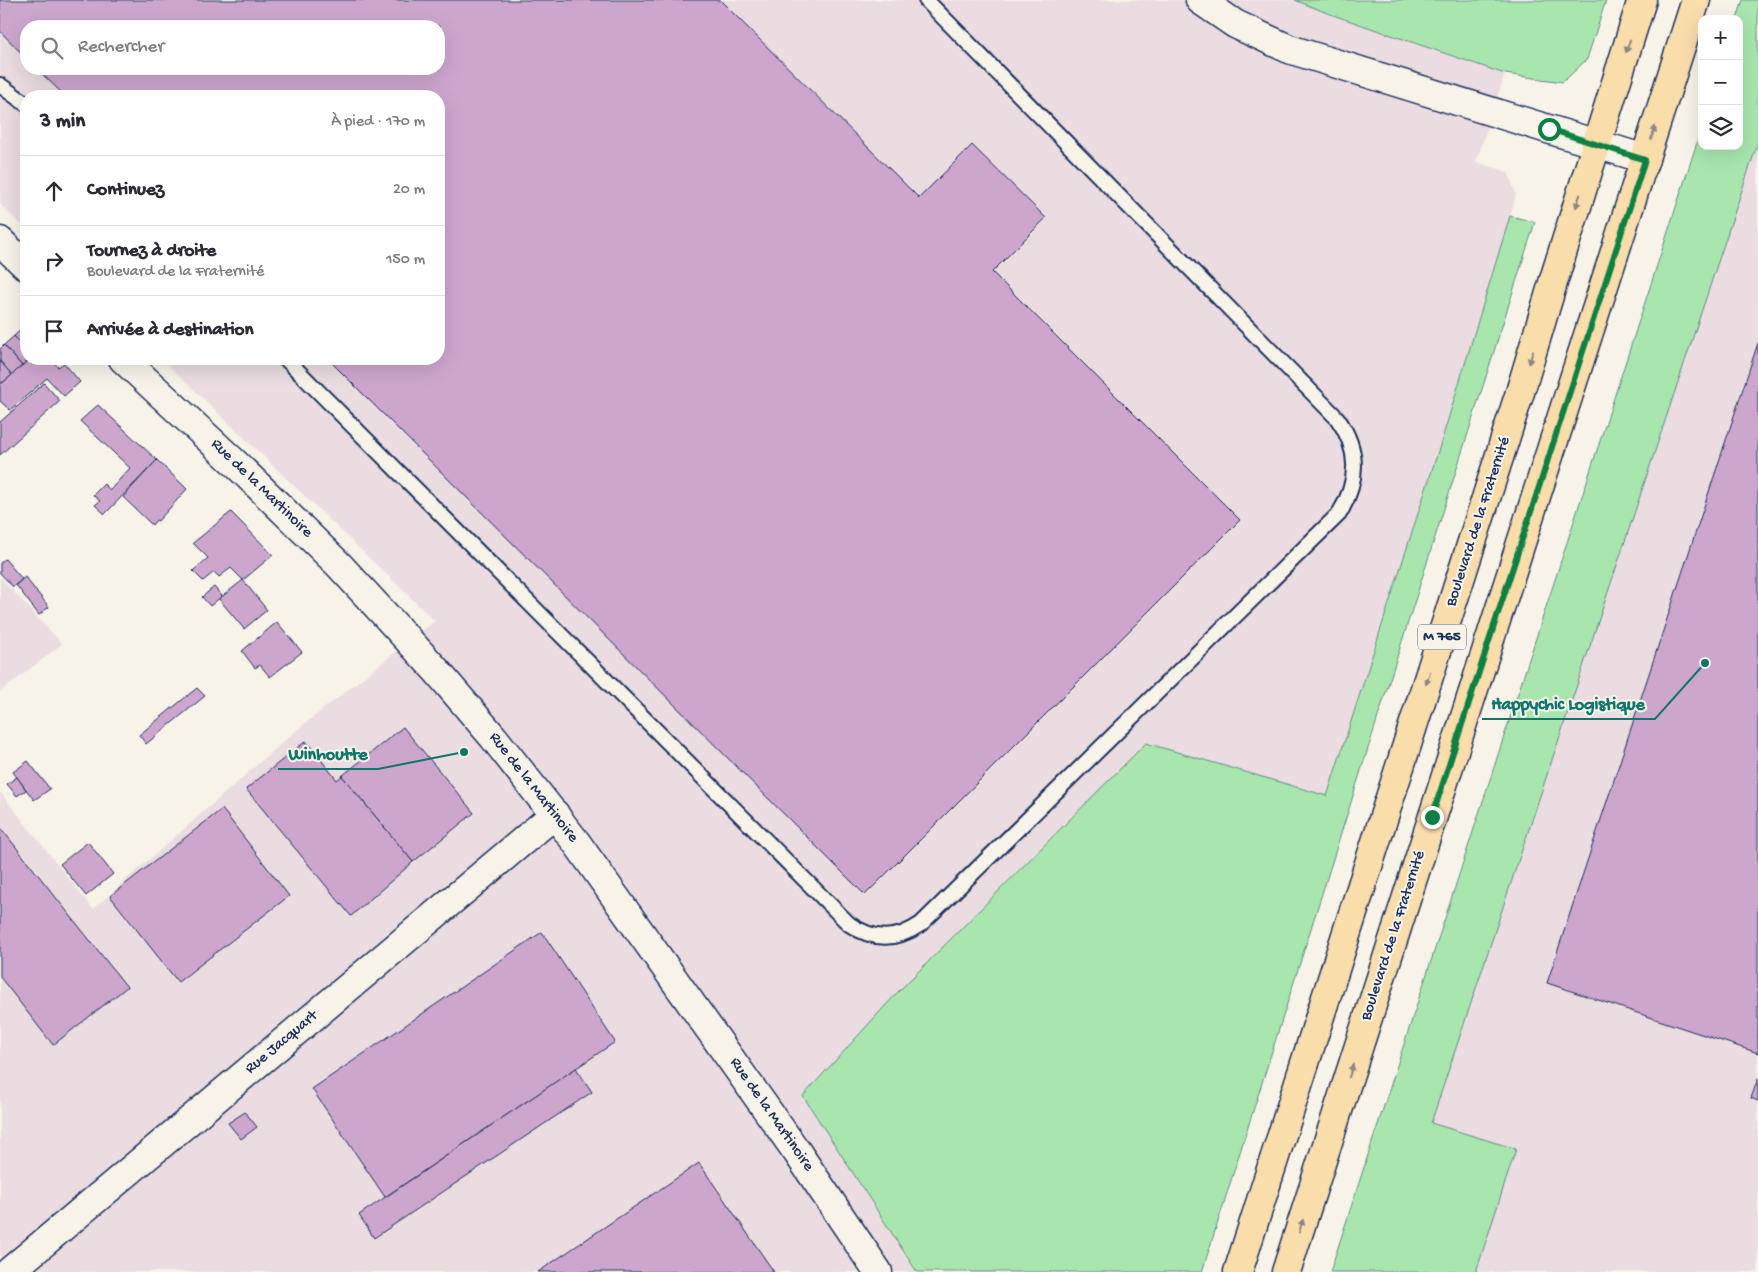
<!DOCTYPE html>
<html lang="fr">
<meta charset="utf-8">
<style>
:root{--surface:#fff;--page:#f2f2f3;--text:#2b2b33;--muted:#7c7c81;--line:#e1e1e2}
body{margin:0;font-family:"Gochi Hand",sans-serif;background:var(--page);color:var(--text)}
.controls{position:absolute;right:15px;top:15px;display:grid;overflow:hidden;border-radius:10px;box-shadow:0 5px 20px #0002}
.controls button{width:45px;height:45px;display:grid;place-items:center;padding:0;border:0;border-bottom:1px solid var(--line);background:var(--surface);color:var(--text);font:25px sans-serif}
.stop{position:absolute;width:15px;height:15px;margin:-11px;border:4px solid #0b8043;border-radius:50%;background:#fff}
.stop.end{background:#0b8043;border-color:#fff;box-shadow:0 1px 5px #0008}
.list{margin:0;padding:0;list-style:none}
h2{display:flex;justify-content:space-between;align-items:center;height:65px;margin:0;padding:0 20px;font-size:21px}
h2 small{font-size:16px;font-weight:400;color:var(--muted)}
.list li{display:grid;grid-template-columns:32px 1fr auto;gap:15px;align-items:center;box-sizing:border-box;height:70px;padding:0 20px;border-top:1px solid var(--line)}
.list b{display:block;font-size:19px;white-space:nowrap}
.list p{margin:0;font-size:16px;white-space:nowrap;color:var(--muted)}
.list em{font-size:16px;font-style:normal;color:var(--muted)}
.icon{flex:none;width:28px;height:28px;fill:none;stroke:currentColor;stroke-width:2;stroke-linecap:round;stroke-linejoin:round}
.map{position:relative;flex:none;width:1758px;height:1272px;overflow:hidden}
.search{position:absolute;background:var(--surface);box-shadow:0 5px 20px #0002;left:20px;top:20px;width:425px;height:55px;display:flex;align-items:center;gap:12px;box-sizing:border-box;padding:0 18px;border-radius:20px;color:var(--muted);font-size:19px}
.panel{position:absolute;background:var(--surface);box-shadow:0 5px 20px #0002;left:20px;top:90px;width:425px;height:275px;border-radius:20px}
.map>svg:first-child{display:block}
.built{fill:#eadce0;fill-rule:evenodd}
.green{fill:#a8e6ae;stroke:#628a86}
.building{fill:#cda6ce;stroke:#1b2f5e}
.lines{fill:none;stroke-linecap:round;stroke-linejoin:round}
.service-casing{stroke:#1b2f5e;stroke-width:18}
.minor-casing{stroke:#1b2f5e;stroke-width:31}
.primary-casing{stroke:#1b2f5e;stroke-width:31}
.service{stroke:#f7f3e8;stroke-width:14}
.minor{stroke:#f7f3e8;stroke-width:28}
.primary{stroke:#f9ddab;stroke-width:28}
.oneway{fill:#8a8684}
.route{stroke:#0b8043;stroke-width:6}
.labels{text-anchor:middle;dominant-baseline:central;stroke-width:4;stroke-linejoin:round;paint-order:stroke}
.shield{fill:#f7f3e8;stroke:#5d6a87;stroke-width:1}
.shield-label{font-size:15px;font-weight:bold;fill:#1b2f5e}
.street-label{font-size:16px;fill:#1b2f5e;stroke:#f7f3e8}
.leader{fill:none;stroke:#0f766e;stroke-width:2}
.callout-dot{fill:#0f766e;stroke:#f7f3e8;stroke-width:2}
.callout-label{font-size:18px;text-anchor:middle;font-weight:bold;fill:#0f766e;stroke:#f7f3e8;stroke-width:4;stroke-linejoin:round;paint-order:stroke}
</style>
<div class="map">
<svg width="1758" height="1272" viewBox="0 0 1758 1272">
<rect width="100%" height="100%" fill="#f7f3e8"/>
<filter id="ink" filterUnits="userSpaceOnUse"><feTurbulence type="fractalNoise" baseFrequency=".02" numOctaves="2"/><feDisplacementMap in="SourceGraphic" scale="10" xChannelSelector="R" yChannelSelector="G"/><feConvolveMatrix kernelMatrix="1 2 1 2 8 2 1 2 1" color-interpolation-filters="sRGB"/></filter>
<g filter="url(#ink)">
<!-- built -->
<g class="built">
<path d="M0,0h1295l35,14 175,60 -29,88 32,10 8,23 -4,15 -69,226 -116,360 -181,-53 -249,250 -94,103 114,176h-917v-480l93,117 205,-180 137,-108 -273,-262h277v-263h-413v133l-26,-25zM26,26h413v43h-413z"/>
<path d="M1758,35v1237h-424l405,-1126z"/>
<path d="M0,577l62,67 -62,48z"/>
</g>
<!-- green -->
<g class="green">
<path d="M1295,0h311l-19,59 -24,23 -58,-8 -175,-60z"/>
<path d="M1743,0h15v142l-327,981 85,26 -40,123h-146l372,-1145v19h37v-127h-2z"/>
<path d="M1510,216l25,6 -333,1050h-285l-114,-176 94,-103 249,-250 181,53 116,-360z"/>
</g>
<!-- building -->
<g class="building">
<path d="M0,0h720l199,198 53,-53 74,73 -54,54 248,248 -375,375 -537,-536h111v-263h-374l-28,-27h402v-43h-413v32l-26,-27z"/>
<path d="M23,328l3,3v20l-12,-15z"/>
<path d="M14,336l12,15v8h4l-8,7 -18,-21z"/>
<path d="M1758,343v710l-211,-70z"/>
<path d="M4,345l18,21 -10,9 -12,-14v-12z"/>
<path d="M30,359h21l7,8 6,-4 16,19 -16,14 -17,-18 -37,32 -10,-9v-16z"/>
<path d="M0,361l12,14 -10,8 -2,-3z"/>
<path d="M44,383l16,18 -60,54v-33z"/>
<path d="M98,405l59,55 -52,54 -10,-9 5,-4 -7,-6 11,-11 6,6 20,-22 -50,-47z"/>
<path d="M157,460l30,29 -29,32 -2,-1 -4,5 -29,-28z"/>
<path d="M231,512l42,43 -30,25 -12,-12 -12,9 -5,-5 -11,9 -10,-10 15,-13 -15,-15z"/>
<path d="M5,559l17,20 -9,8 -13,-14v-10z"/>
<path d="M25,577l24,30 -10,8 -23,-30z"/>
<path d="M243,580l24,30 -23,19 -25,-30z"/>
<path d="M214,587l8,9 -12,10 -8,-9z"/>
<path d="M277,622l25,30 -32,25 -10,-12 -5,3 -13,-17z"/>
<path d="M197,688l8,8 -59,48 -7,-9z"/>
<path d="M403,727l71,86 -61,49 -71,-86z"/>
<path d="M306,741l31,39 5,-4 71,86 -62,54 -105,-127z"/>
<path d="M28,761l22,28 -16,11 -21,-28z"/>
<path d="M17,777l9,13 -9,6 -10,-12z"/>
<path d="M222,809l67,87 -111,86 -68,-86z"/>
<path d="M0,827l127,160 -74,58 -53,-68z"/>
<path d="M88,842l25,32 -27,22 -26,-32z"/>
<path d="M542,932l73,110 -230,155 -73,-108z"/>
<path d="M576,1068l16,24 -218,146 -15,-23z"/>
<path d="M1758,1079v22l-7,-3z"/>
<path d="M245,1112l12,15 -16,12 -13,-16z"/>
<path d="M699,1163l75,109h-236z"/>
</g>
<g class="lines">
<!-- service casing -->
<g class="service-casing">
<g id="service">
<path d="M0,85l26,19"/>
<path d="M286,359l563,565c25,17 47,17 72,0l418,-410c20,-33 21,-64 -2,-96l-411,-418"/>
</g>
</g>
<!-- minor casing -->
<g class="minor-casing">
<g id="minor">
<path d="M1200,0l35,24 54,25 356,110"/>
<path d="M0,241l26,25"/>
<path d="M123,359l114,106 102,100 97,105 58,68 82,104 221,310 81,120"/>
<path d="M9,1272l546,-458"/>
</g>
</g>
<!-- primary casing -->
<g class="primary-casing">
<g id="primary">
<path d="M1238,1272l283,-883 34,-113 87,-276"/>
<path d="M1286,1272l410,-1272"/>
</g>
</g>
<!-- service -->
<use href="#service" class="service"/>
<!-- minor -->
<use href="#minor" class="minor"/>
<!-- primary -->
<use href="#primary" class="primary"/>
</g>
<!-- one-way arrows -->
<defs><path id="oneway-solid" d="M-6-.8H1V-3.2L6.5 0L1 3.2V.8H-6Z" transform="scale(1.25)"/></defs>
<g class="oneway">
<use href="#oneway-solid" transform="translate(1628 46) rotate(108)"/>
<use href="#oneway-solid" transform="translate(1653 133) rotate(-73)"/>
<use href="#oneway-solid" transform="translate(1578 201) rotate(108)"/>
<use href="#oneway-solid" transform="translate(1531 357) rotate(107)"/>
<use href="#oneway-solid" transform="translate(1428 678) rotate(108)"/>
<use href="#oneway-solid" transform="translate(1351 1071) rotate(-72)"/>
<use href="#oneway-solid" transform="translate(1301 1226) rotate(-72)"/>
</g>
</g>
<g class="lines" filter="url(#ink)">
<!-- route -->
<path class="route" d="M1432,817l213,-657 -96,-31"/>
</g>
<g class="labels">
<!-- shield labels -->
<rect class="shield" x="1418" y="624.5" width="48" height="25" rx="4"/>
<g class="shield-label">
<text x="1442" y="637">M 765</text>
</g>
<!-- street labels -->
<g class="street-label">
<text transform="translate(261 489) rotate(44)">Rue de la Martinoire</text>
<text transform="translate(1479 522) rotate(-72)">Boulevard de la Fraternité</text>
<text transform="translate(533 788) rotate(52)">Rue de la Martinoire</text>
<text transform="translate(1394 936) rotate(-72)">Boulevard de la Fraternité</text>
<text transform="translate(282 1043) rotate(-40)">Rue Jacquart</text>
<text transform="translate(771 1115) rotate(55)">Rue de la Martinoire</text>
</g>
</g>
<!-- callouts -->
<path class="leader" d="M1705 663L1655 719H1482M464 752L378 769H278"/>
<g class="callout-dot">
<circle cx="1705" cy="663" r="5"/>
<circle cx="464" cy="752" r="5"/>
</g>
<g class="callout-label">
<text x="1568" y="709">Happychic Logistique</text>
<text x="328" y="759">Winhoutte</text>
</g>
</svg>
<div class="controls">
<button>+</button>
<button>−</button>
<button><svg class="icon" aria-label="layers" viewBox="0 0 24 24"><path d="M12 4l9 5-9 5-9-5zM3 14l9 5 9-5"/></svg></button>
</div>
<div class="stop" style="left:1549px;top:129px"></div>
<div class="stop end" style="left:1432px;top:817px"></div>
<div class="search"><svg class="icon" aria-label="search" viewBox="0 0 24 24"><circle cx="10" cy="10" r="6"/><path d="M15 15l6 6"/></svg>Rechercher</div>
<section class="panel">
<h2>3 min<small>À pied · 170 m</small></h2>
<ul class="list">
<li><svg class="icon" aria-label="ahead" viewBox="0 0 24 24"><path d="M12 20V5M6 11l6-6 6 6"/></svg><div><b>Continuez</b></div><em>20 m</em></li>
<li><svg class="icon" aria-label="right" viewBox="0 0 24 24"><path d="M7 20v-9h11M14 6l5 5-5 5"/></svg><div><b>Tournez à droite</b><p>Boulevard de la Fraternité</p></div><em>150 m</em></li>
<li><svg class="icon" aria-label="arrive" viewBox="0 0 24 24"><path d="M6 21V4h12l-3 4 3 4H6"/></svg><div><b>Arrivée à destination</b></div></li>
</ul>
</section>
</div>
